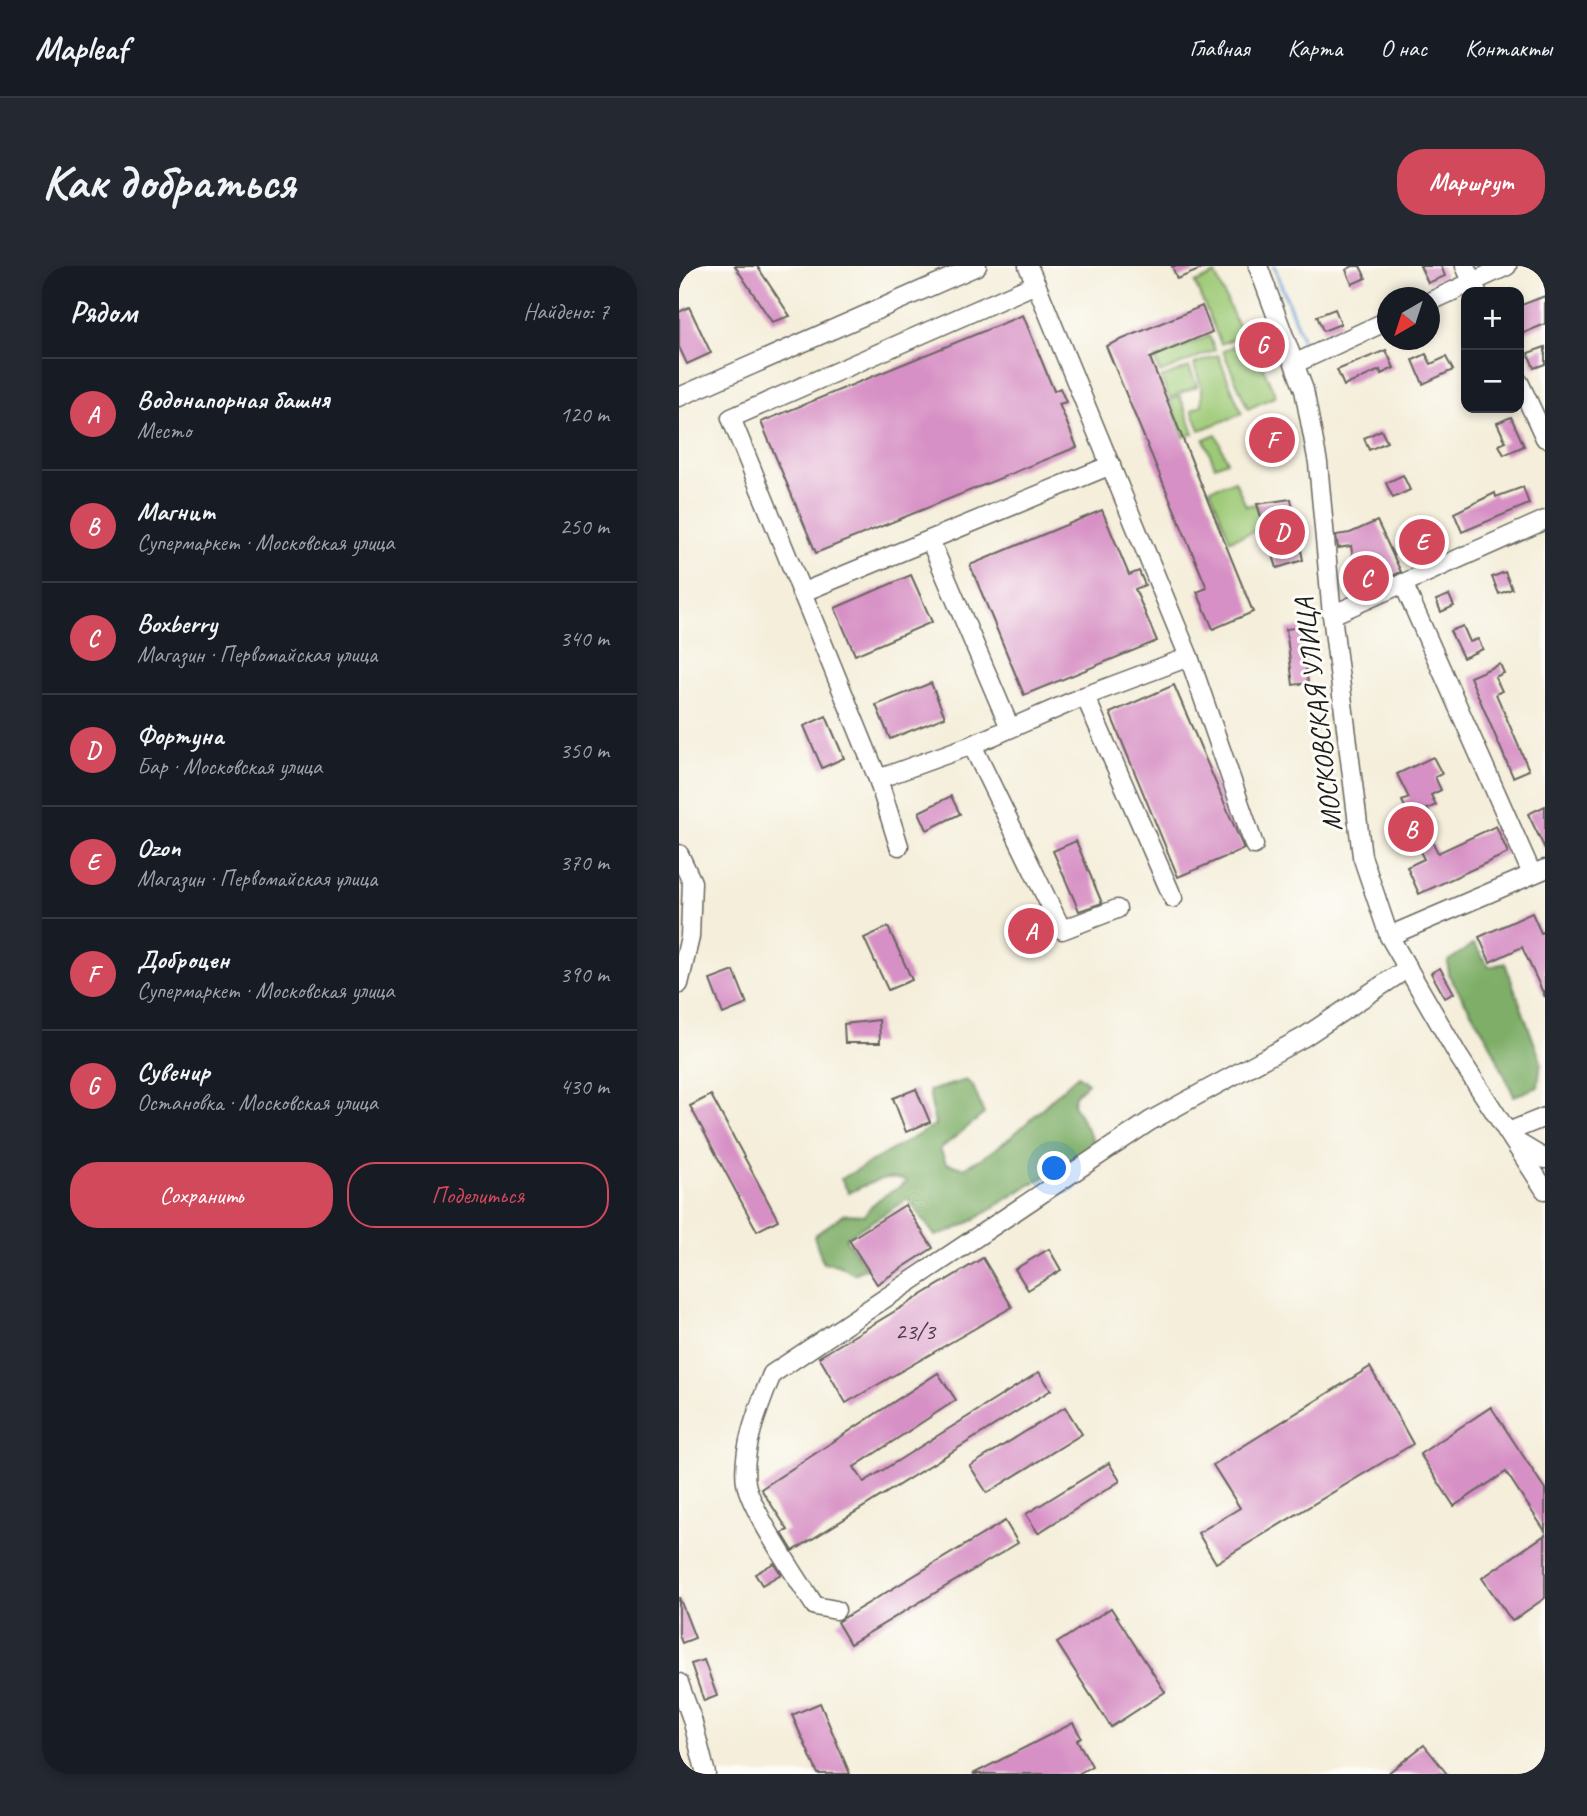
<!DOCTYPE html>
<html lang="ru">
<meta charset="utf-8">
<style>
:root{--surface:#171b24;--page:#242831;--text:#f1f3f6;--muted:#9ea1a6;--line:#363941;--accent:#d1495b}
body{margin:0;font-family:Caveat,sans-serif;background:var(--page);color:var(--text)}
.controls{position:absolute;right:21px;top:21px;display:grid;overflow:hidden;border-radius:14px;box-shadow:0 4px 10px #0003}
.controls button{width:63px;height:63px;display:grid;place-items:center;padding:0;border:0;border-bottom:2px solid var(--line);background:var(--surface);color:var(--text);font:35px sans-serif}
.compass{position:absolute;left:698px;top:21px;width:63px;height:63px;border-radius:50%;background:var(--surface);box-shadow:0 4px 10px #0003;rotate:219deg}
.you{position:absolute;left:376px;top:903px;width:24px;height:24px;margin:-18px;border:5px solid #fff;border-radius:50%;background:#1a73e8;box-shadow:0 0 0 10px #1a73e833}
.badge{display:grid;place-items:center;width:46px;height:46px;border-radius:50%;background:var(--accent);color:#fff;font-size:23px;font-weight:700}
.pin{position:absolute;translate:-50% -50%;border:4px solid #fff;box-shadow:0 2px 7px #0006}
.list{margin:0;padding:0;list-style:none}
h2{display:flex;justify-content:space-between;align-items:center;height:91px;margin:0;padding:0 28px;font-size:30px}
h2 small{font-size:23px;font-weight:400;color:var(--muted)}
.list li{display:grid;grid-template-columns:46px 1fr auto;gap:21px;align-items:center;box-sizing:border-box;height:112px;padding:0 28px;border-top:2px solid var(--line)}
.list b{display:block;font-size:26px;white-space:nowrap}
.list p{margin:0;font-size:23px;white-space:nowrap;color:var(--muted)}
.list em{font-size:23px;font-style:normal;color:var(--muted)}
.actions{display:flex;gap:14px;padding:21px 28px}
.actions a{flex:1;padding:16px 0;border:2px solid var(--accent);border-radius:28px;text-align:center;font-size:24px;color:var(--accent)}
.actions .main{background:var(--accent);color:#fff}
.map{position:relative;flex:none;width:866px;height:1508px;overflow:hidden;border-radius:28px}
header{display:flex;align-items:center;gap:42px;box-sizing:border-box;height:98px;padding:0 35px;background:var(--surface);border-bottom:2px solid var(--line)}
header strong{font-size:33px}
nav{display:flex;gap:38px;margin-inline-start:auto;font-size:24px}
.intro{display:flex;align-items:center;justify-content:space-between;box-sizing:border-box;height:168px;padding:0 42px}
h1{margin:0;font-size:49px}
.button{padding:18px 32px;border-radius:28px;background:var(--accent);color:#fff;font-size:24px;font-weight:700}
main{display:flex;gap:42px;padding:0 42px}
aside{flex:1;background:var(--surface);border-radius:28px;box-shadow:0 4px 10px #0003}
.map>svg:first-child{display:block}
.green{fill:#9eca77;stroke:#5d734a;stroke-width:2}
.forest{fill:#7eae68;stroke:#4d6542;stroke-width:2}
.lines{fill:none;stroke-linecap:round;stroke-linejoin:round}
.stream{stroke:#699fd6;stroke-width:3.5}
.building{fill:#d790c5}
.minor-casing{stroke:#68665e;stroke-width:21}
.minor{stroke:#fff;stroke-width:18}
.labels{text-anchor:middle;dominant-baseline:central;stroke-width:6;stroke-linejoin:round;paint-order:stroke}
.number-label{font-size:24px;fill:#4b3946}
.street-label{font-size:28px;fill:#1c1c1c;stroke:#fdfcf7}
</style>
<header>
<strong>Mapleaf</strong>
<nav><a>Главная</a><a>Карта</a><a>О нас</a><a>Контакты</a></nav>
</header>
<div class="intro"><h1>Как добраться</h1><a class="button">Маршрут</a></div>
<main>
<aside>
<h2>Рядом<small>Найдено: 7</small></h2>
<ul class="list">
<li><span class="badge">A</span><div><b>Водонапорная башня</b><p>Место</p></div><em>120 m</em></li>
<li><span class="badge">B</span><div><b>Магнит</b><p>Супермаркет · Московская улица</p></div><em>250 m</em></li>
<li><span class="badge">C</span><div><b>Boxberry</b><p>Магазин · Первомайская улица</p></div><em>340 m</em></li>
<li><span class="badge">D</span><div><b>Фортуна</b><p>Бар · Московская улица</p></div><em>350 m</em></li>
<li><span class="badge">E</span><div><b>Ozon</b><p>Магазин · Первомайская улица</p></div><em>370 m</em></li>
<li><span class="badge">F</span><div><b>Доброцен</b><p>Супермаркет · Московская улица</p></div><em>390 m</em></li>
<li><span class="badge">G</span><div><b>Сувенир</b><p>Остановка · Московская улица</p></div><em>430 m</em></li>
</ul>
<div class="actions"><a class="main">Сохранить</a><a>Поделиться</a></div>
</aside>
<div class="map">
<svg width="866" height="1508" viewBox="0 0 866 1508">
<rect width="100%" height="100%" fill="#fdfcf7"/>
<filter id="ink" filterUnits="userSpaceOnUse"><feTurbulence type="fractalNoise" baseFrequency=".0143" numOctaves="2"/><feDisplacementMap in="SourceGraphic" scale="14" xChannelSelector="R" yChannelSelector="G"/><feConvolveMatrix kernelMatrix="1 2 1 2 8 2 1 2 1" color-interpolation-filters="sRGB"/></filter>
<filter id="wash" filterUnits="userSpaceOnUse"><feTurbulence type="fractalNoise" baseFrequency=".00686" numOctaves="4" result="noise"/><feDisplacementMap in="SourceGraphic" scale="28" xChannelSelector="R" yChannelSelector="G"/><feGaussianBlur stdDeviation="1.57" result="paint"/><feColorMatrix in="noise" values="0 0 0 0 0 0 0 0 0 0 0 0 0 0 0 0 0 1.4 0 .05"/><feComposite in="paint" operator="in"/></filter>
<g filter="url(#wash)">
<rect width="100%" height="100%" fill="#f4eeda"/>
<!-- green -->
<g class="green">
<path d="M536,8l27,61 -21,9 -26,-61z"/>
<path d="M530,70l6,14 -55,23 -6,-14z"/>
<path d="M571,73l26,57 -28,13 -25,-58z"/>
<path d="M539,89l24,59 -42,16 -8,-20 10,-5v-16l-8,-25z"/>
<path d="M510,101l8,19 -28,12 -8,-20z"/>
<path d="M501,130l14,37 -10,4 -14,-37z"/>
<path d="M537,168l11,27 -12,5 -11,-27z"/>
<path d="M556,215l11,25 10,-2 8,24 -34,12 -20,-51z"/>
</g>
<!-- forest -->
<g class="forest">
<path d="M795,678l15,23 16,-4 36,98 -3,26 -24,9 -25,-55 -41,-67v-13z"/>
<path d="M399,809l10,8 -13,12 -2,9 24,43c-22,17 -42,24 -66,37 -32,18 -61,44 -96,52l-27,-37 -63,39 22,30 -13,6 -16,-9 -15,-2 -9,-27 30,-22 21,1c15,-23 24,-18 42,-34 -20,-9 -39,3 -58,12l-8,-14 94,-54 -6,-34 37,-11 7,6 11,28 -44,35 6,14 17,5c50,-24 74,-58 115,-93z"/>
</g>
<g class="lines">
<!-- stream -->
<path class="stream" d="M595,0l33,86"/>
</g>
<g id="blocks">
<!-- building -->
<g class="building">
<path d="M56,0h22l33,50 -18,6z"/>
<path d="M493,0h37l-32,13z"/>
<path d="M674,0h7l6,12 -14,6 -6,-14z"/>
<path d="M741,0h21l4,10 -17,7z"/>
<path d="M866,30v28l-26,11v-29z"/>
<path d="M523,40l10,26 -62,26 103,254 -40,17 -16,-37 10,-4 -101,-242z"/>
<path d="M10,41l22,46 -24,11 -8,-17v-35z"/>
<path d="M656,43l6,15 -18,7 -6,-15z"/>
<path d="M344,49l31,76 6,-3 6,14 -7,2 18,43 -261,106 -55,-131z"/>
<path d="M866,81v17l-11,4 -6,-15z"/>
<path d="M707,84l8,18 -13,6 -1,-4 -36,16 -7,-16z"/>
<path d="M747,88l5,10 15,-7 7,13 -30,14 -10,-24z"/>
<path d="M832,151l13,29 -20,9 -5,-10 7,-3 -9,-19z"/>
<path d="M702,164l6,12 -18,8 -5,-12z"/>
<path d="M724,209l7,15 -17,8 -7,-15z"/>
<path d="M844,221l6,17 -67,28 -8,-19 41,-20 1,4z"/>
<path d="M612,233l12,61 -26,8 -20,-64z"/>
<path d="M423,244l27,65 10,-4 6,14 -10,4 22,52 -133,54 -54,-130z"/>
<path d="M698,255l24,51 -43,19 -7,-45 -13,2 -2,-13 14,-2z"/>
<path d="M739,261l10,20 -12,6 -10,-20z"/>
<path d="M826,306l7,17 -13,5 -7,-17z"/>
<path d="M232,309l21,47 -77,33 -20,-47z"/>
<path d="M770,329l5,11 -13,6 -5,-12z"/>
<path d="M784,360l7,16 8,-3 5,10 -20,9 -13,-27z"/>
<path d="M622,361l7,56 -15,2 -7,-56z"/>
<path d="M821,398l4,9 -9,4 7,14 -6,3 33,76 -16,7 -43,-100z"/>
<path d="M252,417l14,34 -55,22 -14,-34z"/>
<path d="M495,419l70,164 -66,28 -68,-164z"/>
<path d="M147,450l18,42 -22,10 -18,-42z"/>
<path d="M754,491l9,17 -7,3 6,13 -10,5 5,10 -9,4 8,15 -9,5 12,24 58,-27 12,27 -89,41 -12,-27 17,-8 -12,-23 -7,4 -5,-10 7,-3 -7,-13 7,-3 -5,-10 7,-3 -12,-24z"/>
<path d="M272,530l9,18 -33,16 -8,-18z"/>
<path d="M866,540v43l-17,-35z"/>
<path d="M397,575l26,62 -23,8 -26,-60z"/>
<path d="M853,647l9,20 4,-2v66l-23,-50 -32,15 -11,-25z"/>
<circle cx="352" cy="665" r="8"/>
<path d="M209,661l24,53 -24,10 -24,-52z"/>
<path d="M761,702l14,25 -9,5 -14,-25z"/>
<path d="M55,705l13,33 -24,10 -13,-34z"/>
<path d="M200,754l1,23h-35l-1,-19z"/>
<path d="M237,823l14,33 -24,10 -13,-34z"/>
<path d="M32,829l67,125 -21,11 -67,-125z"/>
<path d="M226,939l28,43 -56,36 -28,-44z"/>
<path d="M370,983l12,21 -33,20 -13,-21z"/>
<path d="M304,992l29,49 -166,96 -27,-46z"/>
<path d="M691,1101l43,77 -197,119 -18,-30 42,-25 -27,-43z"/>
<path d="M360,1106l12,18 -258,161 -11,-18 6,-3 -27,-41 177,-116 18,27 -102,67 10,15z"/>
<path d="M386,1141l17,27 -95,59 -17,-27z"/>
<path d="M812,1141l54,82v42l-39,-59 -52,34 -34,-52z"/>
<path d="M430,1197l11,18 -82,52 -12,-19z"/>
<path d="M326,1255l13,22 -168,101 -13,-22z"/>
<path d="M866,1269v63l-33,23 -30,-43z"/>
<path d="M95,1297l7,11 -19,11 -7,-11z"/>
<path d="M0,1331l16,41 -13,5 -3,-8z"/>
<path d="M432,1342l54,84 -54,35 -54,-84z"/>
<path d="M25,1394l13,36 -13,5 -13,-37z"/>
<path d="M141,1437l30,71h-32l-26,-59z"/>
<path d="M394,1457l8,14 -4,3 15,26 -14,8h-105z"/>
<path d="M745,1479l23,29h-60z"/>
</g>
</g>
</g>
<g filter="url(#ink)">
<use href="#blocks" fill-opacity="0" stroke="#68665e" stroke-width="2"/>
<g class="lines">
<!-- minor casing -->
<g class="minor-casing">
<g id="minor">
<path d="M349,0l8,18"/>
<path d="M579,0l46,124 14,73 14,152 30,241 27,80 70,121 86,133"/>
<path d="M786,0l12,26"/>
<path d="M750,36l78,-36"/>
<path d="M617,97l91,-42"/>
<path d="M840,116l26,56"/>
<path d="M0,131l298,-131"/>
<path d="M251,274l80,188"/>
<path d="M724,317l129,291"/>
<path d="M122,327l310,-128"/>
<path d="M653,349l213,-95"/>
<path d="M510,391l65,188"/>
<path d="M406,430l88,202"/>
<path d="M199,513l94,-34"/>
<path d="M220,580l-21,-67 -147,-361 305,-134 153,373 -104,39 -113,49 90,185 55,-21"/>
<path d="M0,588l13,28 -2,55 -11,47"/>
<path d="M710,670l156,-67"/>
<path d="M829,866l37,-15"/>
<path d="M836,875l30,18"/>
<path d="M157,1344l-21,-4c-16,-25 -65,-97 -69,-123 -5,-34 14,-79 26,-109l378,-253 154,-84 104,-69"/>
<path d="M0,1417l13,36 14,55"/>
</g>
</g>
<!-- minor -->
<use href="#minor" class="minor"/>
</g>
</g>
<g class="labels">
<!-- number labels -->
<g class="number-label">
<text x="236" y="1065">23/3</text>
</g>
<!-- street labels -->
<g class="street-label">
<text transform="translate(639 449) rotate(-97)">МОСКОВСКАЯ УЛИЦА</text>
</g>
</g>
</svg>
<div class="controls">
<button>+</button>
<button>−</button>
</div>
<svg class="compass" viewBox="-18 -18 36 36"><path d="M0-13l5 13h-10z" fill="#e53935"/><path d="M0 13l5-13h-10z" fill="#9ea1a6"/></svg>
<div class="you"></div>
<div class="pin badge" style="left:352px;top:665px">A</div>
<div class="pin badge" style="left:732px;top:563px">B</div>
<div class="pin badge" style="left:687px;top:312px">C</div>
<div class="pin badge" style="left:603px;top:266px">D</div>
<div class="pin badge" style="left:743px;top:276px">E</div>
<div class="pin badge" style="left:593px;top:174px">F</div>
<div class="pin badge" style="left:583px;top:79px">G</div>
</div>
</main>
